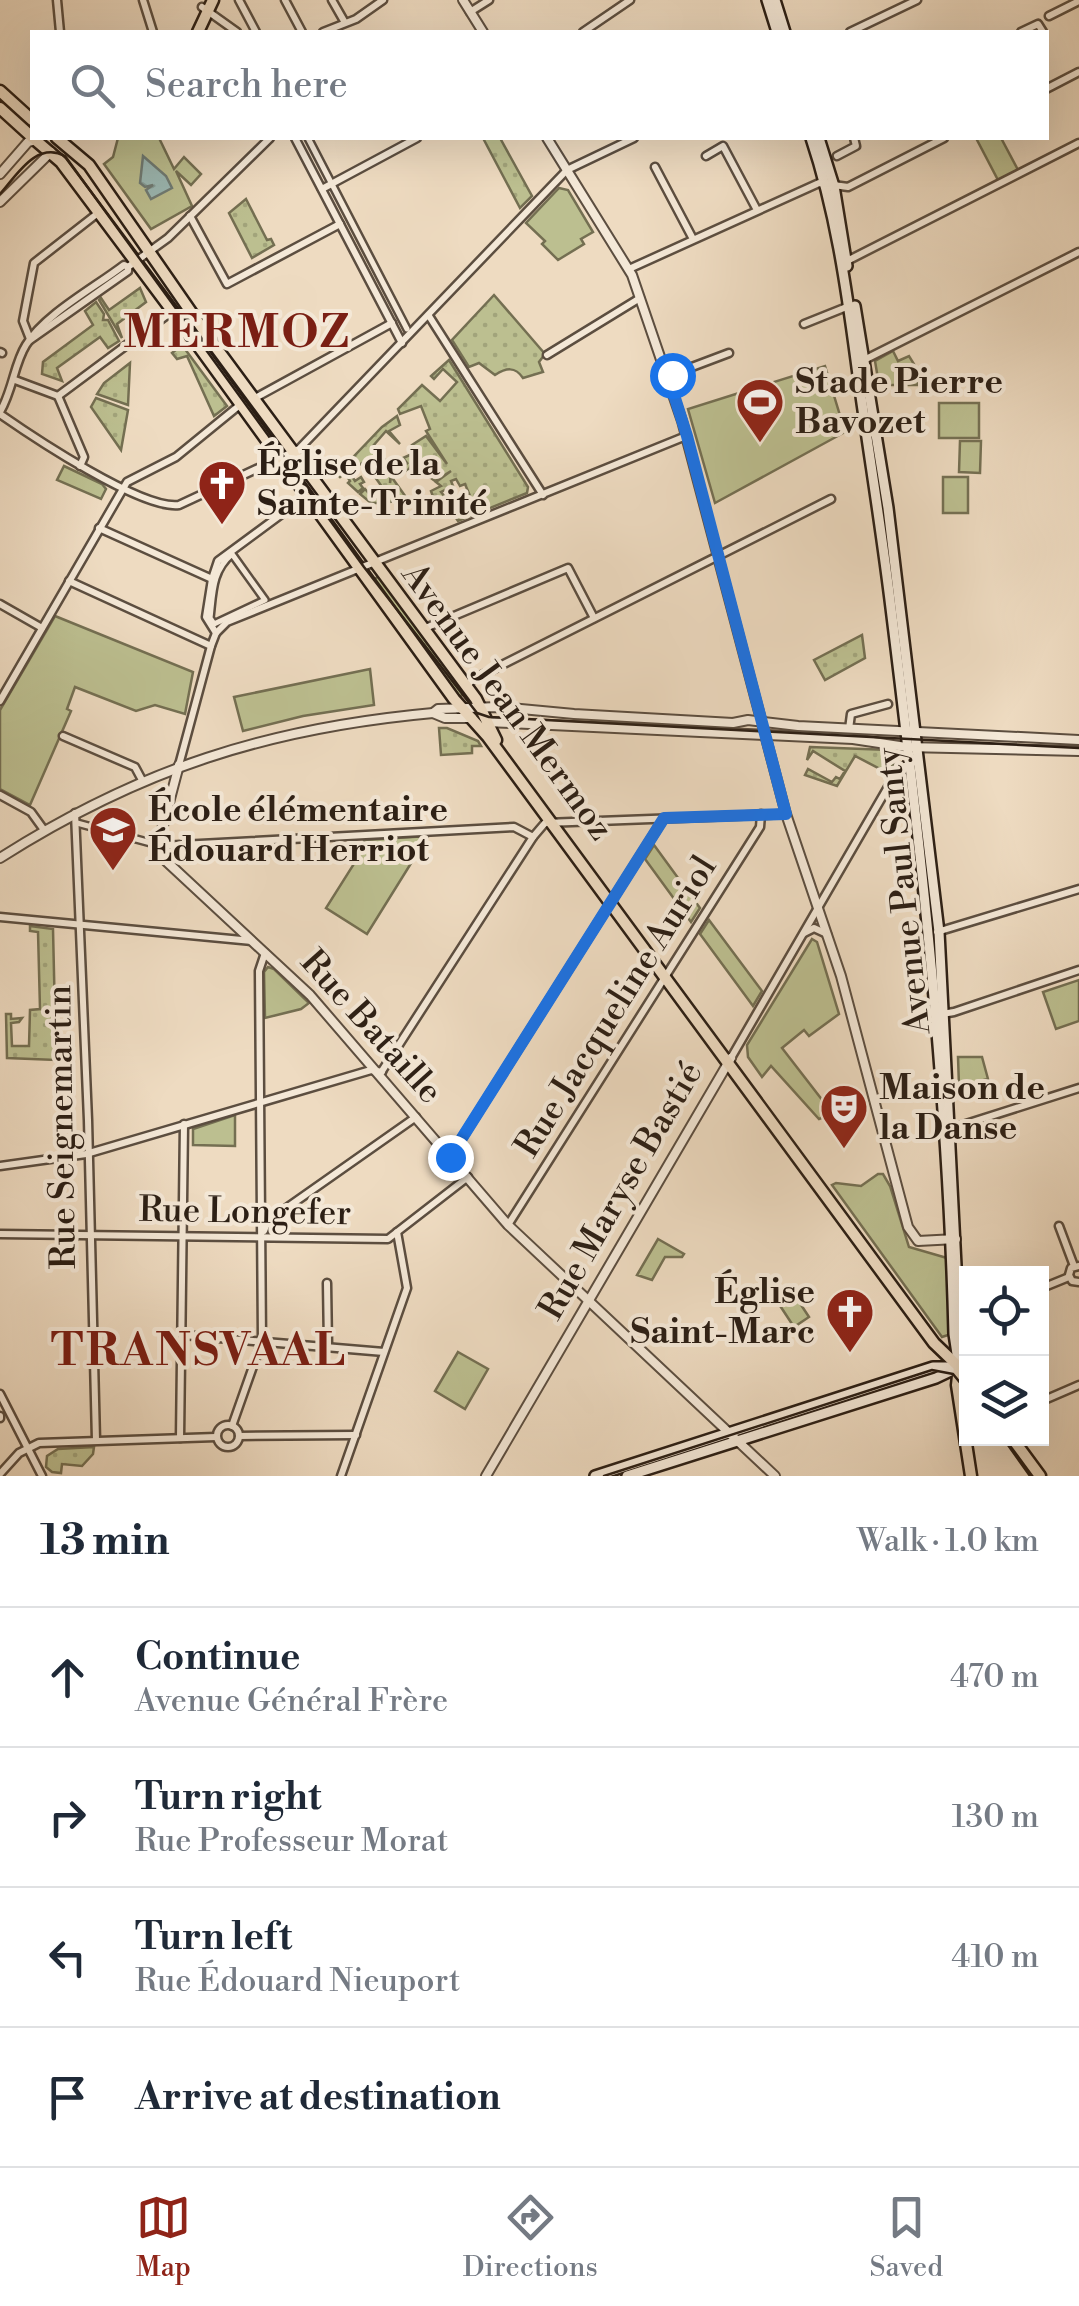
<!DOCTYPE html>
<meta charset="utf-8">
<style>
:root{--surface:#fff;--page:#f6f6f7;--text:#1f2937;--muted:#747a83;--line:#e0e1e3;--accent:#8f2418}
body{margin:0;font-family:"Libre Bodoni",serif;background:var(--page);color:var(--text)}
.controls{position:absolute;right:30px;bottom:30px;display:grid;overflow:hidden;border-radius:0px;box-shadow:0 10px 40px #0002}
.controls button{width:90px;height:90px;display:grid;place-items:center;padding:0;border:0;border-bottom:2px solid var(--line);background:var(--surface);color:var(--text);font:50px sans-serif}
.stop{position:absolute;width:30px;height:30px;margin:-22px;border:8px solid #1a73e8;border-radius:50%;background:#fff}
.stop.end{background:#1a73e8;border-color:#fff;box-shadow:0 2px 10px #0008}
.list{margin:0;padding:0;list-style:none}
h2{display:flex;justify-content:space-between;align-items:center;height:130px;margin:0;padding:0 40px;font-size:42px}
h2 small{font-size:32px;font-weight:400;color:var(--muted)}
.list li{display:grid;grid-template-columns:65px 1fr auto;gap:30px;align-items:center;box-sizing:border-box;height:140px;padding:0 40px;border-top:2px solid var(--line)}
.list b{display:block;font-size:38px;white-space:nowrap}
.list p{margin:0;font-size:32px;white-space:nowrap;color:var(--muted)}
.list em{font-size:32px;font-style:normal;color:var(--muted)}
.icon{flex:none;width:55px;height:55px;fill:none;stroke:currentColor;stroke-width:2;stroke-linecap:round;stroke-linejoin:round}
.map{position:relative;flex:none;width:1079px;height:1476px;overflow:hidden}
.search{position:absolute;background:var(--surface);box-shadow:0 10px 40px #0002;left:30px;right:30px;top:30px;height:110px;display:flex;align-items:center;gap:25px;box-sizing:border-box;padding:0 35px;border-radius:0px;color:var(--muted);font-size:38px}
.sheet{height:690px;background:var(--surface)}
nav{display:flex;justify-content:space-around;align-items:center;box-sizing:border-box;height:140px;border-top:2px solid var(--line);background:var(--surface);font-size:28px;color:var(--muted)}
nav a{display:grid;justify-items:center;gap:5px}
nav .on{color:var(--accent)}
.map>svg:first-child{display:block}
.grass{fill:url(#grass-dots);stroke:#746f52;stroke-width:2.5}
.green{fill:#bcbf90;stroke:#746f52;stroke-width:2.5}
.water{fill:url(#water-ripples);stroke:#6e7c76;stroke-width:2.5}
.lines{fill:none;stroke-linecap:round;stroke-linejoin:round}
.pedestrian-casing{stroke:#5c4e40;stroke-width:10}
.minor-casing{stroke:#5c4e40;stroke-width:11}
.tertiary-casing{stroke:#5c4e40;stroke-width:12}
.secondary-casing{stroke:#2c1f15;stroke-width:14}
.primary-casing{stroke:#2c1f15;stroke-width:15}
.pedestrian{stroke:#f4e8d7;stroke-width:5}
.minor{stroke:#f4e8d7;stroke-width:6}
.tertiary{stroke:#f4e8d7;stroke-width:8}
.secondary{stroke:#f4e8d7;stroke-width:9}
.primary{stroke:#eedbc1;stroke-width:10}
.tram{stroke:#2c1f15;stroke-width:2.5}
.route{stroke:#1a73e8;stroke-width:12}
.labels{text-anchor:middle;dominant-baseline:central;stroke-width:8;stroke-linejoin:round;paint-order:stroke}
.poi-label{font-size:35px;font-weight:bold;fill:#2c1f15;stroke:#f4e8d7;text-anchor:start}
.street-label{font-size:35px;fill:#2c1f15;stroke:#f4e8d7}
.district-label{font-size:45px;font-weight:bold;letter-spacing:2.5px;fill:#7a1f14;stroke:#f4e8d7}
</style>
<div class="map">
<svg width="1079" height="1476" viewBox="0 0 1079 1476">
<defs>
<pattern id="grass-dots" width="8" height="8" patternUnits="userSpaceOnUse" patternTransform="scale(2.5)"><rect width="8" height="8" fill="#bcbf90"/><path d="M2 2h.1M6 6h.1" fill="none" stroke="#a2a47b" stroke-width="1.8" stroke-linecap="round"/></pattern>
<pattern id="water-ripples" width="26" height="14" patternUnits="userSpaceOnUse" patternTransform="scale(2.5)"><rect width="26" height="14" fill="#9abab7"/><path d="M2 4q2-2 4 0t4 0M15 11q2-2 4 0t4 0" fill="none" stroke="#859f9c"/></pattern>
</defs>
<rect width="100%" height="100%" fill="#eedbc1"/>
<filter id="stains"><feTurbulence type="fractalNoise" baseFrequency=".002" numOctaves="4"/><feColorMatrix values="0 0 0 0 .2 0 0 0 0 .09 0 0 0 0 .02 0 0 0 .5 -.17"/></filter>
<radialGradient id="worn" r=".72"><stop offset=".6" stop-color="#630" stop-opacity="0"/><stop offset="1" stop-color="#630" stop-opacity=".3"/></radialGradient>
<!-- grass -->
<g class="grass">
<path d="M483,138h17l32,58 -12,12z"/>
<path d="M246,199l21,41 4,-1 3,6 -22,13 -23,-45z"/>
<path d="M140,288l6,14 -29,22 5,14 -23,-38 2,-2 8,12z"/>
<path d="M494,295l51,59 -6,8 4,10 -20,6c-8,-12 -17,-10 -28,-3l-16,-12 -10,4 -17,-27z"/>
<path d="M96,302l8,12 -1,6h5l11,21 -11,7 -8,-11 -43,31 5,13 -20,-7 1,-12 50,-37 -8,-14z"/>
<path d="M182,345l45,61 -13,10 -27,-60 -10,3 -5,-6z"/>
<path d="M449,360l79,127 -1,6 -69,28 -2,-3 20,-8 -11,-26 -5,2 -4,-7 -5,2 2,5 -12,6 4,5 -10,5 -4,-11 10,-5 -5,-4 15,-11 -16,10 -11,-8 -12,-28 14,-9 21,28 -21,-33 4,-2 -9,-23 -21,8 -2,-5 24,-24 18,16 17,-19 -14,-13 -9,10 -3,-3z"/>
<path d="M130,363l-2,42 -31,-11 7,-11z"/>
<path d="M96,398l32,12 -7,40 -30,-43z"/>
<path d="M397,416l3,9 -11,6 11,13 -14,-13 -13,15 18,20 -1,17 3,-18 9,-6 6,5 -5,-6 9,-4 2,5 -5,10 -16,10 15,21 -20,2 1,-13 -2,14h-16l-11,-9 5,-5 9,10 11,-8 -15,-21 4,-3 -6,-8 -19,13 6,9 6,-4 3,5 -4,2 3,4 -5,4 -10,-9 2,-2 -5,-8 -5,4 -3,-3 45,-47z"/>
<path d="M379,576l77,105 11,13 -8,2 -86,-116z"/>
<path d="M862,635l3,23 -40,22 -11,-20z"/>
<path d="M439,728h8l31,13 3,5h-9v7l-31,2z"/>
<path d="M810,747l80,3 5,12 -7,11 -33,-17 -18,30 -32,-11 3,-6 24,13 4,-5 4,2 5,-8 -32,-20 -6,9z"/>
<path d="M30,926l23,3 3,131 -49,-2 -1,-44h5v5l11,-1 -3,4 -8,1 1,23h17l1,-36 10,-1 -2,-77 -8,-1z"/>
<path d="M94,1447l-1,7 -11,12 -20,-2 -1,9 -9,-1 -6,-5 1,-11 11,-7z"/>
</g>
<!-- green -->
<g class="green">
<path d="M118,138h41l15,31 10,-12 17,17 -10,11 -15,-14 16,35 -41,23 -47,-65 9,-7z"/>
<path d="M976,138h25l17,32 -20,10z"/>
<path d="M559,188l9,2 25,42 -12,7 3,5 -26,16 -16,-16 3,-3 -19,-18z"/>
<path d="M893,351l5,10 11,-5 13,21 -5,3 1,5h-39l-4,-24z"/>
<path d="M825,366l20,66 -130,71 -27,-94z"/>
<rect x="939" y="403" width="40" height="35"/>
<path d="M960,441h21l-1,32 -21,-1z"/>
<path d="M64,466l38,18 4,5 -5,10 -44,-19z"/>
<rect x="943" y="477" width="25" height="36"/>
<path d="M55,616l138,56 -8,42 -30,-9 -19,6 -61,-24 -8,22 4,2 -41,94 -30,-16v-79z"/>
<path d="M370,669l4,36 -71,11 -60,15 -9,-34z"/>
<path d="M428,836l-61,98 -41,-26 38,-60v-8z"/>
<path d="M654,845l46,63 -9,14 -46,-63z"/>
<path d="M709,920l53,71 -9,15 -53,-72z"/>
<path d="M812,939l5,3 22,72 -30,22 -5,-6 -22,18 51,66 -14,5 -48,-53 -9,11 -14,-20 -1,-12z"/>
<path d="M268,967l6,2 35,34 -8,6 -36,9 -1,-46z"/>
<path d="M1079,980v41l-23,8 -13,-37z"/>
<path d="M958,1057h24l6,22 -29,7z"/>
<path d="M235,1115v31l-42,-1v-16z"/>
<path d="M878,1174h5l7,12 19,61 38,11 4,76 -9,3 -110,-152 4,-2 25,3z"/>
<path d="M658,1239l26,15 -2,3h-17l-13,23 -15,-5z"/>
<path d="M788,1285l21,32 -15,10 -21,-32z"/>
<path d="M458,1352l30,17 -23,40 -30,-18z"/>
</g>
<!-- water -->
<path class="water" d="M143,156l23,20 6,12 -21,11 -5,-9 7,-5 -8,2 -5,-4z"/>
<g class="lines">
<!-- pedestrian casing -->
<g class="pedestrian-casing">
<g id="pedestrian">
<path d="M308,138l99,191"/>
<path d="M232,554l33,46 -51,24 -4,-6c3,-25 2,-47 22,-64z"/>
<path d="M77,823l85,23"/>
</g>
</g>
<!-- minor casing -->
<g class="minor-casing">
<g id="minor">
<path d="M57,0l3,32"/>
<path d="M143,0l10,32"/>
<path d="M239,0l17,32"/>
<path d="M285,0l17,32"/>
<path d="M332,0l12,21"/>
<path d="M202,7l35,25"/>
<path d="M470,12l19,-12"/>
<path d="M1049,16l30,-15"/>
<path d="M323,32l33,-13 27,-19"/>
<path d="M583,32l47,-32"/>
<path d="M850,32l67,-32"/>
<path d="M1021,32l17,-8 5,8"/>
<path d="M1046,89l33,-17"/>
<path d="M295,138l107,205"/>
<path d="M706,156l17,-10 34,64"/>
<path d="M837,156l19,-10 -2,-8"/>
<path d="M655,167l38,72"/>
<path d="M322,189l95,-51"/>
<path d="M190,216l37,68 113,-60"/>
<path d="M843,263l236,-120"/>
<path d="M629,269l190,-86 29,4 96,-49"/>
<path d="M429,316l114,179"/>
<path d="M804,324l45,-18"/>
<path d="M30,339l-7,-18 11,-58 64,-50"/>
<path d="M30,340l98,-69v-4l40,-29 102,-100"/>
<path d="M0,352l2,1"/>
<path d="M547,355l93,-57"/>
<path d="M862,361l217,-109"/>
<path d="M668,376l61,-23"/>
<path d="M15,380l43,16"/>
<path d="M58,396l113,-84"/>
<path d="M58,396l26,61 -4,9"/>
<path d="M255,398l137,-75"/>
<path d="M0,412c13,-22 14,-48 26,-67 19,-31 68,-57 98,-80l4,2"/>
<path d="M0,414c33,23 142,96 179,91l120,-56 268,-279 67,-32"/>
<path d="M99,528l113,51"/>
<path d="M69,581l142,65"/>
<path d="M0,604l42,24"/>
<path d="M423,629l145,-61 26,50"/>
<path d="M216,633l-10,-16 6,-38 6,-18 88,-65"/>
<path d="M466,687l6,-7 359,-181"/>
<path d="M0,701l127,-219 49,-25 65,-53"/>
<path d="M849,729l2,-15 37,-10"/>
<path d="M63,736l72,31 7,13"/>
<path d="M179,765l32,-119 5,-13 11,-11 459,-186"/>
<path d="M0,795l31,17 13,18"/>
<path d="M75,813l13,307 8,320"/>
<path d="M162,846l352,-19 19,10 12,-14 241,-9"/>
<path d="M0,917l252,24"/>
<path d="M937,932l142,-43"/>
<path d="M804,933l10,-5 13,6"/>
<path d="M942,1014l12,-2 125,-42"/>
<path d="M731,1058l168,-290 14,-5"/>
<path d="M382,1071l151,-234"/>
<path d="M947,1130l132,-42"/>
<path d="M450,1157l214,-339"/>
<path d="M0,1166l86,-12 285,-84 11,2"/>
<path d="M508,1225l252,-398 1,-13"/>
<path d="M1059,1226l15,40"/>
<path d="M264,1231l4,-10 148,-104"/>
<path d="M0,1234l388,5 80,-62"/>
<path d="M1079,1266l-8,2 -2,7 3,6 7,1"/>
<path d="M327,1283l1,63"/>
<path d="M1042,1288l27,-11"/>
<path d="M183,1335l201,17"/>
<path d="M0,1394l42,82"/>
<path d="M1042,1401l37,-16"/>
<path d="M0,1416v2"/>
<circle cx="228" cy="1436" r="11"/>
<path d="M232,1426l30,-85 -3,-370 6,-18"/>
<path d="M239,1436l117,-1"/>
<path d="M180,1438l4,-314"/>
<path d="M0,1474l19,-21 20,-10 177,-6"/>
<path d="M341,1476l66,-188 -10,-56"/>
</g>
</g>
<!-- tertiary casing -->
<g class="tertiary-casing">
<g id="tertiary">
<path d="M463,0l20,32"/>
<path d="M547,138l85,137 50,146 104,393 55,162 67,251 10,14 38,-2"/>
<path d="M0,174l28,-32 8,-2"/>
<path d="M0,202l51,-50"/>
<path d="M433,713l12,5h27"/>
<path d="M486,722l367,17 53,8 173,4"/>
<path d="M179,765l-19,72 6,24 144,134 198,230 267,251"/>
<path d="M0,858c140,-89 268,-130 433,-145l5,-4 61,-2 75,7 159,9 15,-3 50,6 281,14"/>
<path d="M486,1476l245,-418"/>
</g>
</g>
<!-- secondary casing -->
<g class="secondary-casing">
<g id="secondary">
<path d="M767,0l10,32"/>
<path d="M775,0l10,32"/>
<path d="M811,138c24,72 35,147 45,222 11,83 25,165 35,248 30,241 57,483 63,726l5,33"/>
<path d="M819,138l15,48 13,80"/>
<path d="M855,306l33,202 51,424 21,412"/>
<path d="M595,1476l338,-109h26"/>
<path d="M627,1476l309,-98 21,-10"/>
</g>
</g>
<!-- primary casing -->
<g class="primary-casing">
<g id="primary">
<path d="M198,32l15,-32"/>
<path d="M0,91l32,29"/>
<path d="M0,108l32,29"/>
<path d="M33,138l28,24 136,182 257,355 34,38 446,606 25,24"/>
<path d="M57,138l32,27 120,173 267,361 20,41"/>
<path d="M959,1367l-2,18 14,91"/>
<path d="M1012,1438l28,38"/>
</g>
</g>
<!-- pedestrian -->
<use href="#pedestrian" class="pedestrian"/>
<!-- minor -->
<use href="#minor" class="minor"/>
<!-- tertiary -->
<use href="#tertiary" class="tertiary"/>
<!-- secondary -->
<use href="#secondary" class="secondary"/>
<!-- primary -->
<use href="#primary" class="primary"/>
<!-- tram -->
<g class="tram">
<path d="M0,194c17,-19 36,-53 65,-38l299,411 113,146 12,4 590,31"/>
<path d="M1003,1438l27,38"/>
<path d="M604,1476l328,-106 21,4 13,16"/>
</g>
</g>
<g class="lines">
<!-- route -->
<path class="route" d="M450,1157l214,-339 122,-4 -99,-378 -19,-60 4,-1"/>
</g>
<!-- icons -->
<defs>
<g id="stadium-pin" transform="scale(2.5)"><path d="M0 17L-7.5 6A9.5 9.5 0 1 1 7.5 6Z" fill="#8f2418" stroke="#f4e8d7"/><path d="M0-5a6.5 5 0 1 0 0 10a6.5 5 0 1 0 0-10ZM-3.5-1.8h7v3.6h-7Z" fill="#fff"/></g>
<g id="church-pin" transform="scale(2.5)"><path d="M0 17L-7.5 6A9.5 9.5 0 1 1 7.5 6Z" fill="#8f2418" stroke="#f4e8d7"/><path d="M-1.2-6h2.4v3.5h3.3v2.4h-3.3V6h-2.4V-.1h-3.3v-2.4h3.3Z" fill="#fff"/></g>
<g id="school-pin" transform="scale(2.5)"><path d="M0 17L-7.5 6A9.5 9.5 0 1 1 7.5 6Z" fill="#8f2418" stroke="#f4e8d7"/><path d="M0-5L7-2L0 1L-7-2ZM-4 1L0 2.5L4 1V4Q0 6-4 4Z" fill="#fff"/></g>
<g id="theatre-pin" transform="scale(2.5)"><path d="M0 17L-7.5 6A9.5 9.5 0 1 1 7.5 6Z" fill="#8f2418" stroke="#f4e8d7"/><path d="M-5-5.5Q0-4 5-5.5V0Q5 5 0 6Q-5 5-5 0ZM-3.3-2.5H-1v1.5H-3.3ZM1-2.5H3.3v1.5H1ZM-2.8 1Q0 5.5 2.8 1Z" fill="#fff"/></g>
</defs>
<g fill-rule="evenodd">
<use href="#stadium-pin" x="760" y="402"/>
<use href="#church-pin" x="222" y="484"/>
<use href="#school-pin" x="113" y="830"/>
<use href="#theatre-pin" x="844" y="1108"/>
<use href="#church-pin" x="850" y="1312"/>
</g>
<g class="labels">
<!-- poi labels -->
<g class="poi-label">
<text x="795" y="382">Stade Pierre<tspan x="795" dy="40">Bavozet</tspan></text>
<text x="257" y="464">Église de la<tspan x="257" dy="40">Sainte-Trinité</tspan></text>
<text x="148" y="810">École élémentaire<tspan x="148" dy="40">Édouard Herriot</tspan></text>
<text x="879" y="1088">Maison de<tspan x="879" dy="40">la Danse</tspan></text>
<text x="815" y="1292" text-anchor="end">Église<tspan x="815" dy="40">Saint-Marc</tspan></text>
</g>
<!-- street labels -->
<g class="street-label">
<text transform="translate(507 702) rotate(54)">Avenue Jean Mermoz</text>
<text transform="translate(904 891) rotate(-96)">Avenue Paul Santy</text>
<text transform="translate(616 1007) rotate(-58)">Rue Jacqueline Auriol</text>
<text transform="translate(371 1027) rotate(48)">Rue Bataille</text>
<text transform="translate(62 1127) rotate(-91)">Rue Seignemartin</text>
<text transform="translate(621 1191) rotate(-60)">Rue Maryse Bastié</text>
<text transform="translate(245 1212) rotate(1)">Rue Longefer</text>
</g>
<!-- district labels -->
<g class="district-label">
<text x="237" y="333">MERMOZ</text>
<text x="199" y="1351">TRANSVAAL</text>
</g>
</g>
<rect width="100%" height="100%" filter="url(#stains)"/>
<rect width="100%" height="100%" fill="url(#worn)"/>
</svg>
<div class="controls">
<button><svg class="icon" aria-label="locate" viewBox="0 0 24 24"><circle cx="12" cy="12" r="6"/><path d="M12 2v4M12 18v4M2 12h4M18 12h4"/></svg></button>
<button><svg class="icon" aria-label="layers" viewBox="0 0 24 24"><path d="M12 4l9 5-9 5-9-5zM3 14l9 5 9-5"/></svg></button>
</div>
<div class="stop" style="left:672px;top:375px"></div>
<div class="stop end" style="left:450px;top:1157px"></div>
<div class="search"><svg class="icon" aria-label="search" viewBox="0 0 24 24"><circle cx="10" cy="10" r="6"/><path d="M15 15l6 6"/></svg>Search here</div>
</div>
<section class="sheet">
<h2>13 min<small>Walk · 1.0 km</small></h2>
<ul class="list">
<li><svg class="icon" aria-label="ahead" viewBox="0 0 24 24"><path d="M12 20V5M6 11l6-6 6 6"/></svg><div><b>Continue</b><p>Avenue Général Frère</p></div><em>470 m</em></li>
<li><svg class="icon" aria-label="right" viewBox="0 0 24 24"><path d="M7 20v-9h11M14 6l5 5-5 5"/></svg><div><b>Turn right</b><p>Rue Professeur Morat</p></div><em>130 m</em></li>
<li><svg class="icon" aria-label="left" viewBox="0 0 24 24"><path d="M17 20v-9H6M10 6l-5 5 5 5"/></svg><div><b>Turn left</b><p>Rue Édouard Nieuport</p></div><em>410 m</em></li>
<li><svg class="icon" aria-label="arrive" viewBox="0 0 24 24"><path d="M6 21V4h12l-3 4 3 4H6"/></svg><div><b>Arrive at destination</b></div></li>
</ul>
</section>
<nav>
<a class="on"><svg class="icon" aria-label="map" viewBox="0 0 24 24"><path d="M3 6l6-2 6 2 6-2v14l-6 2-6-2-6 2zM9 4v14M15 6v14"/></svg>Map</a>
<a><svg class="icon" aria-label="directions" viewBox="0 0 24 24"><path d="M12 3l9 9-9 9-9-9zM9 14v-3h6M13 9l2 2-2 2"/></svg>Directions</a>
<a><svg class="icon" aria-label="saved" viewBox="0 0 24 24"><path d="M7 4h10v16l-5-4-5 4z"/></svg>Saved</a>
</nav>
